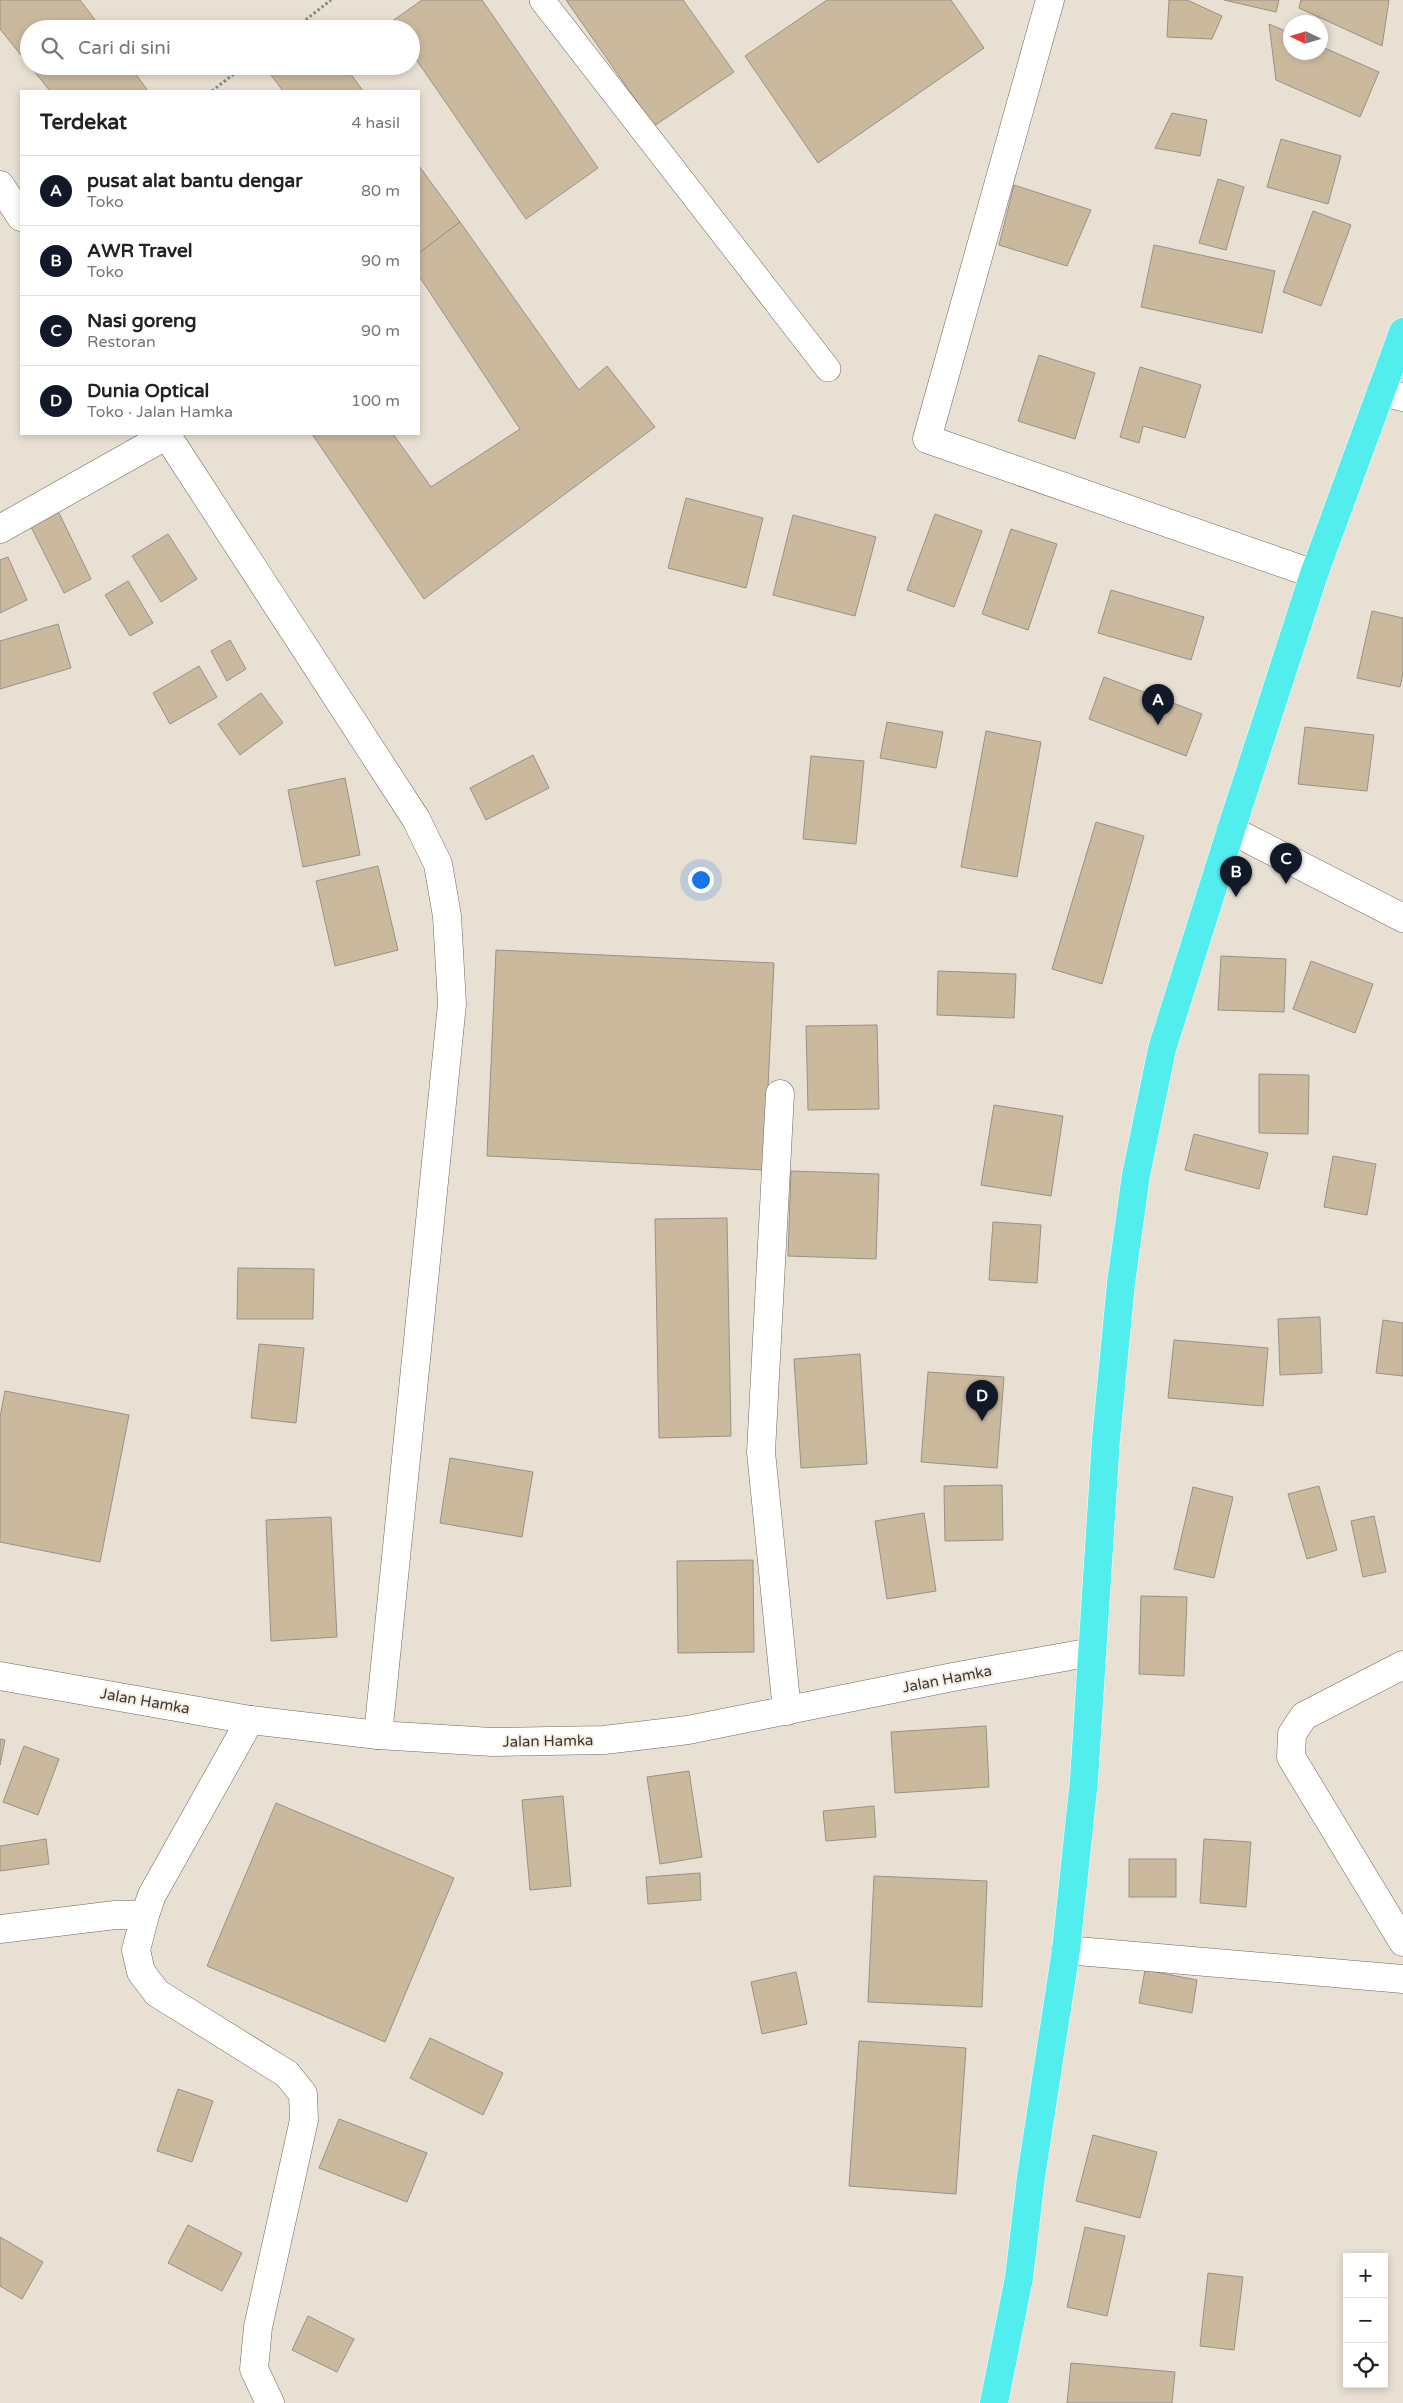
<!DOCTYPE html>
<html lang="id">
<meta charset="utf-8">
<style>
:root{--surface:#fff;--page:#f6f6f6;--text:#222;--muted:#767676;--line:#e0e0e0;--accent:#111827}
body{margin:0;font-family:"Varela Round",sans-serif;background:var(--page);color:var(--text)}
.controls{position:absolute;right:15px;bottom:15px;display:grid;overflow:hidden;border-radius:0px;box-shadow:0 2px 8px #0003}
.controls button{width:45px;height:45px;display:grid;place-items:center;padding:0;border:0;border-bottom:1px solid var(--line);background:var(--surface);color:var(--text);font:25px sans-serif}
.compass{position:absolute;left:1283px;top:15px;width:45px;height:45px;border-radius:50%;background:var(--surface);box-shadow:0 2px 8px #0003;rotate:274deg}
.you{position:absolute;left:700px;top:879px;width:18px;height:18px;margin:-12px;border:4px solid #fff;border-radius:50%;background:#1a73e8;box-shadow:0 0 0 8px #1a73e833}
.badge{display:grid;place-items:center;width:32px;height:32px;border-radius:50%;background:var(--accent);color:#fff;font-size:16px;font-weight:700}
.pin{position:absolute;translate:-50% -41px;filter:drop-shadow(0 1px 2px #0008)}
.pin::after{content:'';position:absolute;top:26px;width:18px;height:15px;background:inherit;clip-path:polygon(0 0,100% 0,50% 100%)}
.list{margin:0;padding:0;list-style:none}
h2{display:flex;justify-content:space-between;align-items:center;height:65px;margin:0;padding:0 20px;font-size:21px}
h2 small{font-size:16px;font-weight:400;color:var(--muted)}
.list li{display:grid;grid-template-columns:32px 1fr auto;gap:15px;align-items:center;box-sizing:border-box;height:70px;padding:0 20px;border-top:1px solid var(--line)}
.list b{display:block;font-size:19px;white-space:nowrap}
.list p{margin:0;font-size:16px;white-space:nowrap;color:var(--muted)}
.list em{font-size:16px;font-style:normal;color:var(--muted)}
.icon{flex:none;width:28px;height:28px;fill:none;stroke:currentColor;stroke-width:2;stroke-linecap:round;stroke-linejoin:round}
.map{position:relative;flex:none;width:1403px;height:2403px;overflow:hidden}
.search{position:absolute;background:var(--surface);box-shadow:0 2px 8px #0003;left:20px;top:20px;width:400px;height:55px;display:flex;align-items:center;gap:12px;box-sizing:border-box;padding:0 18px;border-radius:28px;color:var(--muted);font-size:19px}
.panel{position:absolute;background:var(--surface);box-shadow:0 2px 8px #0003;left:20px;top:90px;width:400px;height:345px;border-radius:0px}
.map>svg:first-child{display:block}
.building{fill:#cbb99e;stroke:#999185}
.lines{fill:none;stroke-linecap:round;stroke-linejoin:round}
.lane-casing{stroke:#6e675c;stroke-width:26}
.street-casing{stroke:#6e675c;stroke-width:29}
.secondary-casing{stroke:#6e675c;stroke-width:29}
.highway-casing{stroke:#fff;stroke-width:29}
.path{stroke:#8a857c;stroke-width:3;stroke-dasharray:2.5 2.5;stroke-linecap:butt}
.lane{stroke:#fff;stroke-width:25}
.street{stroke:#fff;stroke-width:28}
.secondary{stroke:#fff;stroke-width:28}
.highway{stroke:#51eeed;stroke-width:28}
.labels{text-anchor:middle;dominant-baseline:central;stroke-width:4;stroke-linejoin:round;paint-order:stroke}
.street-label{font-size:15px;fill:#3a3732;stroke:#f5ede0}
</style>
<div class="map">
<svg width="1403" height="2403" viewBox="0 0 1403 2403">
<rect width="100%" height="100%" fill="#e8e0d3"/>
<!-- building -->
<g class="building">
<path d="M0,0h80l22,29h-73v36l-29,-36z"/>
<path d="M422,0h60l116,168 -72,51 -115,-167v-23h-15l-5,-7z"/>
<path d="M566,0h117l51,72 -80,54z"/>
<path d="M827,0h124l33,48 -166,115 -73,-107z"/>
<path d="M1169,0h18l35,16 -10,23 -45,-2z"/>
<path d="M1224,0h55l-3,12z"/>
<path d="M1301,0h88l-7,46 -83,-38z"/>
<path d="M1269,24l21,9v19h30v-6l59,26 -19,45 -84,-37z"/>
<path d="M30,66h100l18,25h-98z"/>
<path d="M283,66h62l18,25h-80l-12,-16z"/>
<path d="M1172,113l35,7 -7,36 -45,-8z"/>
<path d="M1281,139l60,17 -13,48 -61,-17z"/>
<path d="M419,166l41,56 -41,31z"/>
<path d="M1218,179l26,8 -18,63 -27,-7z"/>
<path d="M1014,185l77,25 -24,56 -68,-21z"/>
<path d="M1313,211l38,14 -30,81 -38,-14z"/>
<path d="M460,222l119,168 28,-24 48,61 -231,172 -112,-165h81l38,53 89,-58 -101,-153v-23z"/>
<path d="M1154,245l121,26 -13,62 -121,-26z"/>
<path d="M1039,355l56,18 -20,66 -57,-18z"/>
<path d="M1140,367l61,18 -16,53 -42,-12 -4,17 -19,-6z"/>
<path d="M686,498l77,20 -17,70 -78,-20z"/>
<path d="M58,511l33,68 -27,14 -34,-68z"/>
<path d="M935,514l47,17 -28,76 -47,-17z"/>
<path d="M793,515l83,22 -21,79 -82,-21z"/>
<path d="M1011,529l46,15 -29,86 -46,-16z"/>
<path d="M168,534l29,45 -36,23 -29,-46z"/>
<path d="M8,557l19,43 -27,13v-53z"/>
<path d="M128,581l25,42 -23,13 -25,-41z"/>
<path d="M1111,590l93,27 -13,43 -93,-27z"/>
<path d="M1372,611l31,7v55l-3,14 -43,-9z"/>
<path d="M58,624l13,44 -71,21v-48z"/>
<path d="M230,640l16,29 -19,12 -16,-30z"/>
<path d="M199,666l18,31 -47,27 -17,-31z"/>
<path d="M1104,677l98,37 -16,42 -97,-37z"/>
<path d="M261,693l22,30 -43,32 -22,-31z"/>
<path d="M887,722l56,10 -7,36 -56,-10z"/>
<path d="M1305,727l69,8 -7,56 -69,-7z"/>
<path d="M986,731l55,11 -24,135 -56,-10z"/>
<path d="M533,755l16,33 -63,32 -16,-32z"/>
<path d="M811,756l53,5 -8,83 -53,-5z"/>
<path d="M345,778l15,77 -57,12 -15,-77z"/>
<path d="M1096,822l48,14 -42,148 -50,-15z"/>
<path d="M378,866l20,84 -63,16 -19,-85z"/>
<path d="M496,950l278,13 -10,207 -277,-14z"/>
<path d="M1221,956l65,3 -2,53 -66,-2z"/>
<path d="M1311,961l62,23 -18,49 -62,-24z"/>
<path d="M938,971l78,3 -2,44 -77,-3z"/>
<path d="M877,1025l2,84 -71,1 -2,-84z"/>
<path d="M1259,1074l50,1 -1,59 -49,-1z"/>
<path d="M994,1105l69,11 -12,80 -70,-11z"/>
<path d="M1194,1134l74,19 -9,36 -74,-19z"/>
<path d="M1333,1156l43,8 -9,51 -43,-8z"/>
<path d="M791,1171l88,3 -3,85 -88,-3z"/>
<path d="M727,1218l4,218 -72,2 -4,-219z"/>
<path d="M993,1222l48,3 -4,58 -48,-3z"/>
<path d="M238,1268l76,1 -1,50h-76z"/>
<path d="M1320,1317l2,56 -42,2 -2,-56z"/>
<path d="M1383,1320l20,3v53l-27,-3z"/>
<path d="M1174,1340l94,8 -5,58 -95,-8z"/>
<path d="M259,1344l45,4 -8,75 -45,-5z"/>
<path d="M860,1354l7,110 -66,4 -7,-109z"/>
<path d="M928,1372l76,5 -7,91 -76,-6z"/>
<path d="M5,1391l124,24 -29,147 -100,-20v-125z"/>
<path d="M450,1458l83,14 -11,65 -82,-14z"/>
<path d="M1002,1485l1,55 -58,1 -1,-55z"/>
<path d="M1319,1486l18,64 -30,9 -19,-65z"/>
<path d="M1193,1487l40,10 -19,81 -40,-9z"/>
<path d="M924,1513l12,78 -49,8 -12,-78z"/>
<path d="M1374,1516l12,56 -23,5 -12,-56z"/>
<path d="M331,1517l6,120 -66,4 -5,-121z"/>
<path d="M753,1560l1,92 -76,1 -1,-92z"/>
<path d="M1141,1596l46,1 -3,79 -45,-2z"/>
<path d="M986,1726l3,61 -94,6 -4,-61z"/>
<path d="M0,1739l5,1 -5,25z"/>
<path d="M24,1746l35,13 -21,56 -35,-13z"/>
<path d="M689,1771l13,86 -42,7 -13,-87z"/>
<path d="M563,1796l8,90 -41,4 -8,-90z"/>
<path d="M276,1803l178,75 -69,164 -178,-76z"/>
<path d="M874,1806l2,31 -50,4 -3,-30z"/>
<path d="M46,1839l3,25 -49,7v-25z"/>
<path d="M1204,1839l47,3 -5,65 -46,-4z"/>
<rect x="1129" y="1859" width="47" height="38"/>
<path d="M700,1873l1,27 -53,4 -2,-27z"/>
<path d="M874,1876l113,5 -5,126 -114,-5z"/>
<path d="M1145,1970l52,10 -5,33 -53,-10z"/>
<path d="M796,1972l11,52 -45,10 -11,-52z"/>
<path d="M430,2038l73,35 -20,42 -73,-37z"/>
<path d="M859,2041l107,7 -10,146 -107,-8z"/>
<path d="M178,2089l35,12 -21,61 -35,-11z"/>
<path d="M339,2119l88,34 -20,49 -88,-34z"/>
<path d="M1093,2135l64,17 -17,66 -64,-17z"/>
<path d="M188,2225l54,28 -20,38 -54,-28z"/>
<path d="M1085,2227l40,9 -18,80 -40,-9z"/>
<path d="M0,2237l43,25 -21,37 -22,-13z"/>
<path d="M1208,2273l35,4 -9,73 -34,-4z"/>
<path d="M308,2316l46,23 -17,33 -45,-22z"/>
<path d="M1071,2363l104,9 -3,31h-105z"/>
</g>
<g class="lines">
<!-- lane casing -->
<g class="lane-casing">
<path id="lane" d="M542,0l286,369"/>
</g>
<!-- street casing -->
<g class="street-casing">
<g id="street">
<path d="M1050,0l-123,439 387,135"/>
<path d="M1381,392l22,5"/>
<path d="M0,529l167,-94"/>
<path d="M1231,830l172,88"/>
<path d="M780,1094l-19,358 26,259"/>
<path d="M1403,1665l-99,51 -12,18 -1,23 112,185"/>
<path d="M145,1915l-9,35 5,22 16,21 130,81 16,20 1,26 -46,207 -4,42 16,34"/>
<path d="M0,1929l115,-14h30l7,-20 98,-175"/>
<path d="M1066,1950l337,29"/>
</g>
</g>
<!-- secondary casing -->
<g class="secondary-casing">
<g id="secondary">
<path d="M0,185l21,32"/>
<path d="M166,434l250,385 22,45 9,52 5,88 -74,731"/>
<path d="M0,1676l250,44 128,15 114,7 112,-2 84,-10 265,-53 139,-25"/>
</g>
</g>
<!-- highway casing -->
<g class="highway-casing">
<path id="highway" d="M994,2403l25,-125 12,-101 35,-227 18,-170 22,-341 15,-156 15,-108 26,-126 69,-219 83,-256 89,-242"/>
</g>
<!-- path -->
<g class="path">
<path d="M294,29l37,-29"/>
<path d="M212,91l32,-25"/>
</g>
<!-- lane -->
<use href="#lane" class="lane"/>
<!-- street -->
<use href="#street" class="street"/>
<!-- secondary -->
<use href="#secondary" class="secondary"/>
<!-- highway -->
<use href="#highway" class="highway"/>
</g>
<g class="labels">
<!-- street labels -->
<g class="street-label">
<text transform="translate(947 1679) rotate(-11)">Jalan Hamka</text>
<text transform="translate(145 1701) rotate(10)">Jalan Hamka</text>
<text transform="translate(548 1741) rotate(-1)">Jalan Hamka</text>
</g>
</g>
</svg>
<div class="controls">
<button>+</button>
<button>−</button>
<button><svg class="icon" aria-label="locate" viewBox="0 0 24 24"><circle cx="12" cy="12" r="6"/><path d="M12 2v4M12 18v4M2 12h4M18 12h4"/></svg></button>
</div>
<svg class="compass" viewBox="-18 -18 36 36"><path d="M0-13l5 13h-10z" fill="#e53935"/><path d="M0 13l5-13h-10z" fill="#767676"/></svg>
<div class="you"></div>
<div class="pin badge" style="left:1158px;top:725px">A</div>
<div class="pin badge" style="left:1236px;top:897px">B</div>
<div class="pin badge" style="left:1286px;top:884px">C</div>
<div class="pin badge" style="left:982px;top:1421px">D</div>
<div class="search"><svg class="icon" aria-label="search" viewBox="0 0 24 24"><circle cx="10" cy="10" r="6"/><path d="M15 15l6 6"/></svg>Cari di sini</div>
<section class="panel">
<h2>Terdekat<small>4 hasil</small></h2>
<ul class="list">
<li><span class="badge">A</span><div><b>pusat alat bantu dengar</b><p>Toko</p></div><em>80 m</em></li>
<li><span class="badge">B</span><div><b>AWR Travel</b><p>Toko</p></div><em>90 m</em></li>
<li><span class="badge">C</span><div><b>Nasi goreng</b><p>Restoran</p></div><em>90 m</em></li>
<li><span class="badge">D</span><div><b>Dunia Optical</b><p>Toko · Jalan Hamka</p></div><em>100 m</em></li>
</ul>
</section>
</div>
